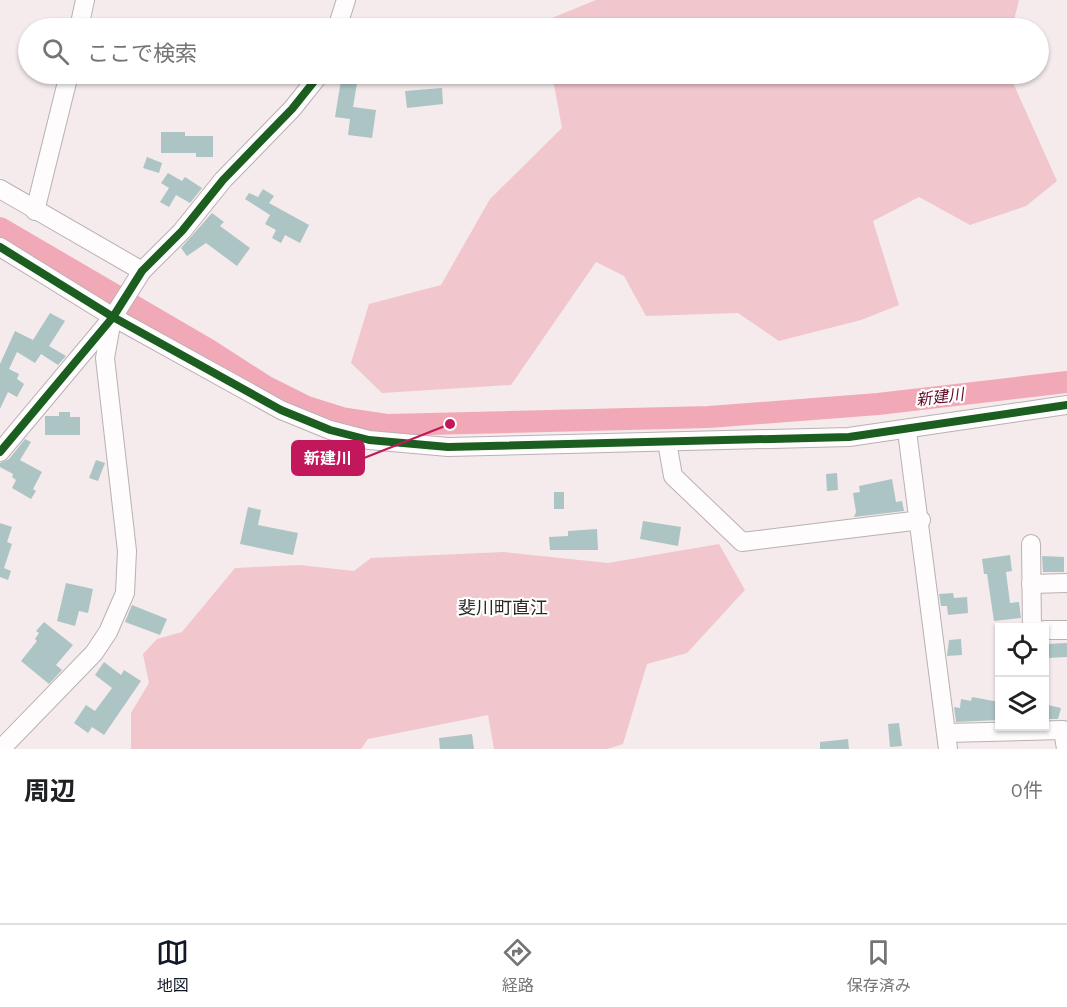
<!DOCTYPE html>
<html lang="ja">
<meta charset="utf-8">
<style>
:root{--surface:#fff;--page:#f2f2f2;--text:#202124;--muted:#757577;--line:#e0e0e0;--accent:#111827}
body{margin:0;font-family:"Work Sans","Noto Sans JP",sans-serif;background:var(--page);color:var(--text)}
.controls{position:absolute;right:18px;bottom:18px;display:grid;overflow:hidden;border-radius:0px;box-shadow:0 2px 4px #0004}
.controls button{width:54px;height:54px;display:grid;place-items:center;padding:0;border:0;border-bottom:2px solid var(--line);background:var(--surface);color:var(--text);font:30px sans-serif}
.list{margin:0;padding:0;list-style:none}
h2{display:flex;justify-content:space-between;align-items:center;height:78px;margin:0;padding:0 24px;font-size:26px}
h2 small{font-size:20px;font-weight:400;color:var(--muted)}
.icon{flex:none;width:33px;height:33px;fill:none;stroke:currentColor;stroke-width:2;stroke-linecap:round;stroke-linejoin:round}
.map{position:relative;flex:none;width:1067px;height:749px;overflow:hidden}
.search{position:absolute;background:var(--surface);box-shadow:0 2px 4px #0004;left:18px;right:18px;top:18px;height:66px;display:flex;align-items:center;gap:15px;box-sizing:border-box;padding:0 21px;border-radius:33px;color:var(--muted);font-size:22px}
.sheet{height:174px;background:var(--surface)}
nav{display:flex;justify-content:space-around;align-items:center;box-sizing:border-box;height:84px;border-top:2px solid var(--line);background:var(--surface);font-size:16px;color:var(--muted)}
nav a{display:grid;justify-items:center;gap:3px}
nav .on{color:var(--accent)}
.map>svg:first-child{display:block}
.green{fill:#f1c6cd}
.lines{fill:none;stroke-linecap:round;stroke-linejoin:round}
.river{stroke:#f2a9b7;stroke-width:22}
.building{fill:#adc4c4}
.minor-casing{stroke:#b9b1b2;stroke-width:20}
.minor{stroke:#fefcfc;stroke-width:18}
.cycleway-casing{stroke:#fff;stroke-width:11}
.cycleway{stroke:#1b5e20;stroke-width:8}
.labels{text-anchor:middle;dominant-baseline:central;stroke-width:4.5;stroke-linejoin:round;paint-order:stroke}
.water-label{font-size:16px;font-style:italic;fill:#630a28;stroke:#fff}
.quarter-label{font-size:18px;fill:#2d2627;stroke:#fff}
.leader{fill:none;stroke:#c2185b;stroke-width:2}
.callout-dot{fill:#c2185b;stroke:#fff;stroke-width:2}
.callout{fill:#c2185b;stroke:#c2185b;stroke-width:2}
.callout-label{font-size:16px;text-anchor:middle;font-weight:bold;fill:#fff}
</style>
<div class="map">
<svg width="1067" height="749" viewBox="0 0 1067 749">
<rect width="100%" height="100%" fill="#f5ebec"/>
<!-- green -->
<g class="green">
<path d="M596,0h423l-7,28h-469l-1,-6z"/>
<path d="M552,74h457l48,107 -31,25 -56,19 -51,-28 -46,24 26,84 -38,15 -82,21 -41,-28 -92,3 -22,-40 -28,-14 -85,123 -129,8 -31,-30 18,-59 72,-19 49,-86 72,-71z"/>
<path d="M719,544l26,46 -58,63 -40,11 -24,80 -16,5h-113l-6,-34 -120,24 -7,10h-230v-36l18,-30 -6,-29 14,-15 25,-7 53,-64 65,-3 54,6 17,-13 133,-6 104,11z"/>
</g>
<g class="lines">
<!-- river -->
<path class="river" d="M0,228l209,122 56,36 42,21 35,11 46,7 321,-8 169,-13 189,-22"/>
</g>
<!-- building -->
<g class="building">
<path d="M352,74h34l-2,10 -33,-5z"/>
<path d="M341,80l16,3 -4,24 23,3 -4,28 -24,-3 2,-16 -15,-2z"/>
<path d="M442,88l1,16 -36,4 -2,-17z"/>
<path d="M161,132h24v4h28v21h-17v-4h-35z"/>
<path d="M147,157l15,6 -3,10 -16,-5z"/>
<path d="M168,173l14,8 3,-4 17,11 -12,15 -14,-8 -7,12 -9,-5 9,-14 -8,-5z"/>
<path d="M263,189l11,7 -5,7 40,22 -9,18 -15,-8 -4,8 -9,-5 4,-8 -11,-6 5,-9 -25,-16 4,-6 9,4z"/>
<path d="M212,213l12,9 -4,4 30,22 -13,18 -31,-23 -19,13 -6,-8z"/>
<path d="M50,313l15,8 -16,25 17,10 -8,9 -17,-11 -6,9 -18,-11 -8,17 10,5 -2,5 7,5 -7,13 -9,-5 -8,17v-45l15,-33 18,9z"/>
<path d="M59,412h11v5h10v18h-35v-19h14z"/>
<path d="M25,439l6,3 -11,18 22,12 -9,17 3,2 -5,8 -19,-11 4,-8 -4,-3 1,-3 -13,-7v-4l9,-4z"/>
<path d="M96,460l9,3 -7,18 -9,-3z"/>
<path d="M837,473l1,17 -11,1 -1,-17z"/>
<path d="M892,479l4,23 6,-1 2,10 -50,6 2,-5 -3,-19 7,-1 -1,-6z"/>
<rect x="554" y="492" width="10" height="17"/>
<path d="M248,507l13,3 -3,15 40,8 -5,22 -53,-11z"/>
<path d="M643,521l38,6 -3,19 -38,-7z"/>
<path d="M0,523l12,4 -5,15 5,2 -8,24 7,3 -3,9 -8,-3z"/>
<path d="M597,529l1,21h-48l-1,-13 19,-1v-5z"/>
<path d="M1010,555l2,16 -6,1 4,31 9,-1 2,16 -27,3 -7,-47h-3l-2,-15z"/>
<path d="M1042,556l22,1v15h-21z"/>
<path d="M66,583l27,6 -5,24 -9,-2 -4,15 -18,-5z"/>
<path d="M953,593l1,5 13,-1 1,16 -20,2 -1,-9h-6l-2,-12z"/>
<path d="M132,605l35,14 -7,16 -35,-13z"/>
<path d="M44,622l29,23 -17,20 6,5 -13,14 -28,-23 16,-20 -2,-2 4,-6 -3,-2z"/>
<path d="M961,639l1,16 -15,1 2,-16z"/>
<path d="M1067,643v14l-20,1 -1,-14z"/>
<path d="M104,662l17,13 3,-5 17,11 -37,54 -12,-8 -4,6 -14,-10 12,-18 9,6 17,-23 -17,-13z"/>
<path d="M972,697l27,5v18l-43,2 -2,-15 6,1 1,-9 10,2z"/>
<path d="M1048,705l13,3 -3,11h-13z"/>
<path d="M899,723l3,23 -12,1 -2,-23z"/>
<path d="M472,734l2,15h-34l-1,-11z"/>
<path d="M848,739l1,10h-29v-7z"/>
</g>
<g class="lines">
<!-- minor casing -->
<g class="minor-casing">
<g id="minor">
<path d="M79,28l6,-28"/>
<path d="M337,28l9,-28"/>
<path d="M0,189l142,82"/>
<path d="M35,211l34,-137"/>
<path d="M0,247l113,70 168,93 49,20 39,10 79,7 401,-10 218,-32"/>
<path d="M907,431l41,318"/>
<path d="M667,442l6,34 69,66 179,-22"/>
<path d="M0,452l113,-135 29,-46 40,-40 41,-51 69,-71 28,-35"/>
<path d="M1031,544l1,84"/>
<path d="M1031,584l36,-1"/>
<path d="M1044,630h23"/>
<path d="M947,733l116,-3 3,19"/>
<path d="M1,749l93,-96 14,-21 17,-39 2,-42 -22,-193 7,-39"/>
</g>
</g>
<!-- minor -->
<use href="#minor" class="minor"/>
<!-- cycleway casing -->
<g class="cycleway-casing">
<g id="cycleway">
<path d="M0,247l113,70 168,93 49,20 39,10 79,7 401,-10 218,-32"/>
<path d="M0,452l113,-135 29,-46 40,-40 41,-51 69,-71 28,-35"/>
</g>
</g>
<!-- cycleway -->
<use href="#cycleway" class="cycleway"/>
</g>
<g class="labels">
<!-- water labels -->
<g class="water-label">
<text transform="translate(940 397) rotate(-7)">新建川</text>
</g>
<!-- quarter labels -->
<g class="quarter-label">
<text x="503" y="607">斐川町直江</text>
</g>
</g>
<!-- callouts -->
<path class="leader" d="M450 424L364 458"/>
<circle class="callout-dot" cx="450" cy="424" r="6"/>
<rect class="callout" x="292" y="441" width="72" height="34" rx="6"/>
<g class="callout-label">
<text x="328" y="464">新建川</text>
</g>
</svg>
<div class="controls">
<button><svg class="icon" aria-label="locate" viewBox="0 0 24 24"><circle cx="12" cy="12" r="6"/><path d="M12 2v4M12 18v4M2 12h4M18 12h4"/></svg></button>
<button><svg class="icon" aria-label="layers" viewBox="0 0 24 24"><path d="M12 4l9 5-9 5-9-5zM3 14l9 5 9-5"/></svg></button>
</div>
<div class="search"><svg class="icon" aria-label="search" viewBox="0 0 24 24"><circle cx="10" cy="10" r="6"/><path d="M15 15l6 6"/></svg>ここで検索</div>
</div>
<section class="sheet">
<h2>周辺<small>0件</small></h2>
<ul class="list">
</ul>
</section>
<nav>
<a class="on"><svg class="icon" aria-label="map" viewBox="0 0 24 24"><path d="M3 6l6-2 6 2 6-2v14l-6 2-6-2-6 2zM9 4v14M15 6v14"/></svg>地図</a>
<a><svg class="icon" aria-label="directions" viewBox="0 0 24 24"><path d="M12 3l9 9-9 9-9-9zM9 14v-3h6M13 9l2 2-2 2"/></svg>経路</a>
<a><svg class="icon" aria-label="saved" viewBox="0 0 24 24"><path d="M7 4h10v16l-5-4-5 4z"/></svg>保存済み</a>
</nav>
